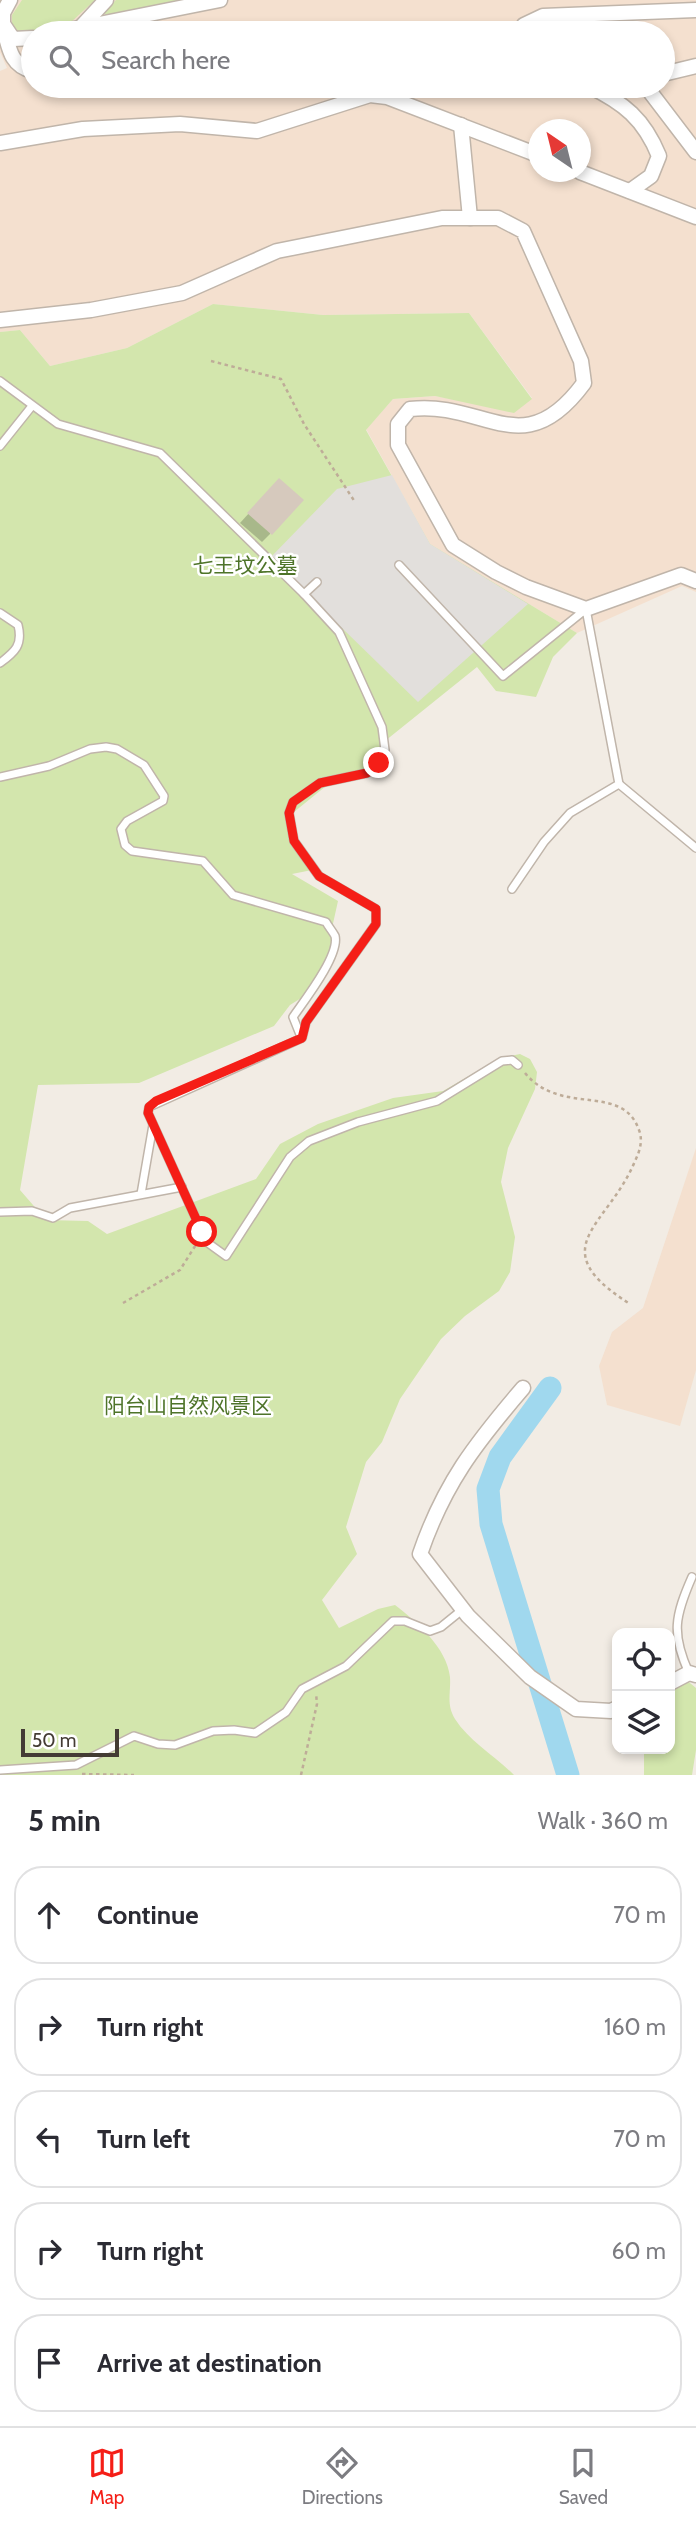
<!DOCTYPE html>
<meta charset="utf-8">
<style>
:root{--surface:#fff;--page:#f2f2f3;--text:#2b2b33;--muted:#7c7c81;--line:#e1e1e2;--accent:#f51e17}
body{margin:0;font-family:Cabin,"Noto Sans SC",sans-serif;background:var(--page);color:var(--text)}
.controls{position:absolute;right:21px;bottom:21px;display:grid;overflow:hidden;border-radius:14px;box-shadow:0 4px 10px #0003}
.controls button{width:63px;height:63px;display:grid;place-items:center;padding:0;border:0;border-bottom:2px solid var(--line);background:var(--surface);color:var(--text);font:35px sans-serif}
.compass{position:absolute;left:528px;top:119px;width:63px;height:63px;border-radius:50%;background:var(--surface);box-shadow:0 4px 10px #0003;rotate:325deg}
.scale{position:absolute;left:21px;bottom:18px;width:98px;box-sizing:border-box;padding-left:7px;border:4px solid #443c34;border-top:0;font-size:19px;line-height:24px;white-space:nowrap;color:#443c34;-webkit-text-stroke:5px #fff;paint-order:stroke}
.stop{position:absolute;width:21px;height:21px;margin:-16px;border:5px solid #f51e17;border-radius:50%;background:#fff}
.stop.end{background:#f51e17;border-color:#fff;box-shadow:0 2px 7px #0008}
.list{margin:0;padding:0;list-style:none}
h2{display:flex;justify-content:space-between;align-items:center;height:91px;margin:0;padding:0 28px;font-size:30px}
h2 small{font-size:23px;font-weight:400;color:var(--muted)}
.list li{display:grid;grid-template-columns:46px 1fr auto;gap:21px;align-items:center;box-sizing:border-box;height:98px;margin:0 14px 14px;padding:0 14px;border:2px solid var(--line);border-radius:28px}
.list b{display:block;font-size:26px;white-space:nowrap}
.list em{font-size:23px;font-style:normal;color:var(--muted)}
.icon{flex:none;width:38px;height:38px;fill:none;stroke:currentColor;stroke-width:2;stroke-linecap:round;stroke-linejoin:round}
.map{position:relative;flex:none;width:696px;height:1775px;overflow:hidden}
.search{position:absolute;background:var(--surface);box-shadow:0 4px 10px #0003;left:21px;right:21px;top:21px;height:77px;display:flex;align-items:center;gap:18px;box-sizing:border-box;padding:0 24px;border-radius:38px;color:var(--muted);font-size:26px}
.sheet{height:651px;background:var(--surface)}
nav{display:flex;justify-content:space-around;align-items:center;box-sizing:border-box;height:98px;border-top:2px solid var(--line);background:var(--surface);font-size:19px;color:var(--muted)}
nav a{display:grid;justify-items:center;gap:4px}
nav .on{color:var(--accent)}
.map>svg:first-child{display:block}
.commercial{fill:#f4e0cf;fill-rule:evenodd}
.green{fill:#d3e6ad}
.parking{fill:#e2dfdc}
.shadow{fill:#0003}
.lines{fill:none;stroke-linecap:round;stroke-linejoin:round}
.river{stroke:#a0d8ee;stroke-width:23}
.building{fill:#d6c9bd}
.lane-casing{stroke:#c0b5aa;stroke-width:10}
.street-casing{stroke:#c0b5aa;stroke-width:17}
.path{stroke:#beac98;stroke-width:2.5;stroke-dasharray:3.5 3.5;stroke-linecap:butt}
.lane{stroke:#fff;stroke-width:7}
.street{stroke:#fff;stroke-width:14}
.route{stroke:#f51e17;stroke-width:9}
.labels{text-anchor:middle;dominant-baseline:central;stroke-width:5;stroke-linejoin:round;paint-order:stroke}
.park-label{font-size:21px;fill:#4e7429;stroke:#fff}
</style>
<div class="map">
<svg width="696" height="1775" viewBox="0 0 696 1775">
<rect width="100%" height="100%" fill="#f2ece4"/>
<!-- commercial -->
<g class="commercial">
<path d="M0,0h696v592l-14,-6 -105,47 -147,-89 -64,-115 27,-30 42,-3 39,7 58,-5 -63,-85 -146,2 -110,-11 -86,44 -77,18 -30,-36 -20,2v-261l7,-3 -7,-16zM33,33h630v53h-630zM538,130h42v42h-42z"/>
<path d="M696,1148v222l-16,56 -73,-21 -8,-39 13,-34 31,-24z"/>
</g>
<!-- green -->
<g class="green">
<path d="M22,0h73l-25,23 -49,10 -9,-7v-11z"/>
<path d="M116,0h79l-89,17 -2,-6z"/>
<path d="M213,304l110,11 146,-2 63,86 -18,14 -79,-17 -42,3 -27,31 64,114 147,89 -24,24 -17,40 -40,-6 -19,-24 -92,74 4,13 -18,21 -45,11 -32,26 -1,23 24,34 -25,5 46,27 -6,27 8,10 -5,20 -15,20 -14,17 -16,10 -16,21 -135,57 -101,2 -18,105 26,30 42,1 19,13 149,-55 24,-35 38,-20 75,-26 50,-7 57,-33 20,-4 10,5 7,13 -2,17 -27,59 -7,34 14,55 -5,35 -11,19 -34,25 -24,23 -41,60 -18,43 -16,20 -20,65 11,27 -35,46 17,28 39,-19 17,-4c22,17 52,43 55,72 1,17 -4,27 5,42 14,22 40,37 59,56h-514v-1443l20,-2 30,36 77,-18z"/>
<path d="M685,1679l11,9v62l-4,25h-48v-26h26v-61z"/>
</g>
<!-- parking -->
<path class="parking" d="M392,475l38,69 98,60 -110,98 -148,-144 67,-69z"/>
<!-- shadow -->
<path class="shadow" d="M271,489l-1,45 -8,8 -22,-19z"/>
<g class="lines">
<!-- river -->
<path class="river" d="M550,1388l-50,69 -12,32 3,35 77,251"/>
</g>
<!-- building -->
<path class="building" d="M279,478l25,22 -32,35 -25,-22z"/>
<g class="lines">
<!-- lane casing -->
<g class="lane-casing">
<g id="lane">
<path d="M0,381l58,43 102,29 144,141 13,-12"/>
<path d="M0,446l32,-40"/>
<path d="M399,565l104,111 83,-67 33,175 -49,29 -26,29 -32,47"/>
<path d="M304,594l35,38 43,95 3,23 -6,13 -12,10 -47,10 -27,19 -4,11 5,28 25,35 57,33v15l-70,98 -4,16 -153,69 -1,6 54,119 6,11 18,13 64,-99 19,-16 49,-19 79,-21 65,-40 10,-1 6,5"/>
<path d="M0,613l18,12c5,20 -3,27 -18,38"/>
<path d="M0,777l49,-11 41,-17 16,-2 11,2 27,16 20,31 -1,5 -36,20 -6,8 4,16 7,6 71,10 30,34 93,27c2,4 7,10 9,14 5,19 -31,65 -42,81l8,20"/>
<path d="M619,784l77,64"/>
<path d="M141,1194l12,-69"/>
<path d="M0,1212l32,-1 21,7 17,-10 112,-21"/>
<path d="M689,1673c-18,-40 -14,-57 3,-96"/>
<path d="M0,1770l76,-5 58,-29 24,8 17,1 38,-14 21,-1 21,3 31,-21 16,-23 44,-23 47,-45h12l25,10 11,-4 21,-17"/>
</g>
</g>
<!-- street casing -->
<g class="street-casing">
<g id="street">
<path d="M10,0l-7,13v11l10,15 20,-1"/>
<path d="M82,26l24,-26"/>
<path d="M4,29c5,20 7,37 29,42"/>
<path d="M54,33l166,-33"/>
<path d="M522,33l2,-8 19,-9 153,-6"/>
<path d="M663,74l33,-8"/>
<path d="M589,86c35,17 55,33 70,70l-8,20 -21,15"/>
<path d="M652,86l-1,7 45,59"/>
<path d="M461,125l9,93"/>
<path d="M0,143l83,-14 97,-5 77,7 113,-36 17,2 151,58"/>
<path d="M580,172l116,45"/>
<path d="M0,320l91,-10 91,-17 95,-42 165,-33h56l25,13 58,130 3,22c-61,83 -99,17 -174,26l-12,15v21l55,100 43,27 30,15 60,22 95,-34 15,6"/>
<path d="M523,1388c-48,56 -79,96 -103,166l48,62 62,61 46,32 35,2 6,-3"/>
<path d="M670,1683l19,-10 7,2"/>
</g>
</g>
<!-- path -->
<g class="path">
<path d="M211,361l70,18 23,45 51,78"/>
<path d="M525,1073c36,44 97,9 114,57 4,10 1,21 -4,31 -27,66 -95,86 -5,143"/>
<path d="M123,1303l57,-33 17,-27"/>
<path d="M82,1774l52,1"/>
<path d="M301,1775l16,-71 -1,-11"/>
</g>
<!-- lane -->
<use href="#lane" class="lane"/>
<!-- street -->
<use href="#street" class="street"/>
</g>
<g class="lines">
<!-- route -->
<path class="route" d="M202,1232l-54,-119 1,-6 7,-6 146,-63 4,-16 70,-98v-15l-57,-33 -25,-35 -5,-28 4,-11 27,-19 47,-10 12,-10"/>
</g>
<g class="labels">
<!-- park labels -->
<g class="park-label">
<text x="245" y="565">七王坟公墓</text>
<text x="188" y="1405">阳台山自然风景区</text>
</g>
</g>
</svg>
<div class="controls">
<button><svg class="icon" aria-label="locate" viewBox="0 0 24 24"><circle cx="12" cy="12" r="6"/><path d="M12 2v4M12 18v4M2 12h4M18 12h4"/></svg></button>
<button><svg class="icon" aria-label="layers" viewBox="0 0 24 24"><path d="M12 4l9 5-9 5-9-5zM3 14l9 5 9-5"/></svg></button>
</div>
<svg class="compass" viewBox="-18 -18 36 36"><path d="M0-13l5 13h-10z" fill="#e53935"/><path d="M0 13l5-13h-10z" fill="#7c7c81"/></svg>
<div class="scale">50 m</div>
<div class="stop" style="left:202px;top:1232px"></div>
<div class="stop end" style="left:379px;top:763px"></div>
<div class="search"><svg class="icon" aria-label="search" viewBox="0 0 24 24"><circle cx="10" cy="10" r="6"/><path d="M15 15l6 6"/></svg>Search here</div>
</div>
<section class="sheet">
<h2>5 min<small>Walk · 360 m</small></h2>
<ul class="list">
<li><svg class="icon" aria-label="ahead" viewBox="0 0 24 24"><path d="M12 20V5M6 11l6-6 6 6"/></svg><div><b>Continue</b></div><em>70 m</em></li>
<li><svg class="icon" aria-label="right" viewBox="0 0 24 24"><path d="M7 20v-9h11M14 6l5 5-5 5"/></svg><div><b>Turn right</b></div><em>160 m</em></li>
<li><svg class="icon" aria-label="left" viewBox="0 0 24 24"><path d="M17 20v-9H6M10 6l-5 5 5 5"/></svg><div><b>Turn left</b></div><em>70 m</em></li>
<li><svg class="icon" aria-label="right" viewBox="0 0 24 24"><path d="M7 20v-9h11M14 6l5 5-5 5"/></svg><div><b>Turn right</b></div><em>60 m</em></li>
<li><svg class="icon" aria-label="arrive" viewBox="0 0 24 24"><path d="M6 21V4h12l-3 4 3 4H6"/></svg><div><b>Arrive at destination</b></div></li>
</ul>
</section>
<nav>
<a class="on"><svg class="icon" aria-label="map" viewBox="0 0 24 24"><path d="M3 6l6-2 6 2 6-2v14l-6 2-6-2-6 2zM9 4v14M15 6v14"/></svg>Map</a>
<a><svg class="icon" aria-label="directions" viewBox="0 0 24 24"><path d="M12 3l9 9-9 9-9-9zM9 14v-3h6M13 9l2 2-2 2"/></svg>Directions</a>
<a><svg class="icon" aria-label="saved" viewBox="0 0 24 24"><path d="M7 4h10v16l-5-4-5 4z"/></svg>Saved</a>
</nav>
